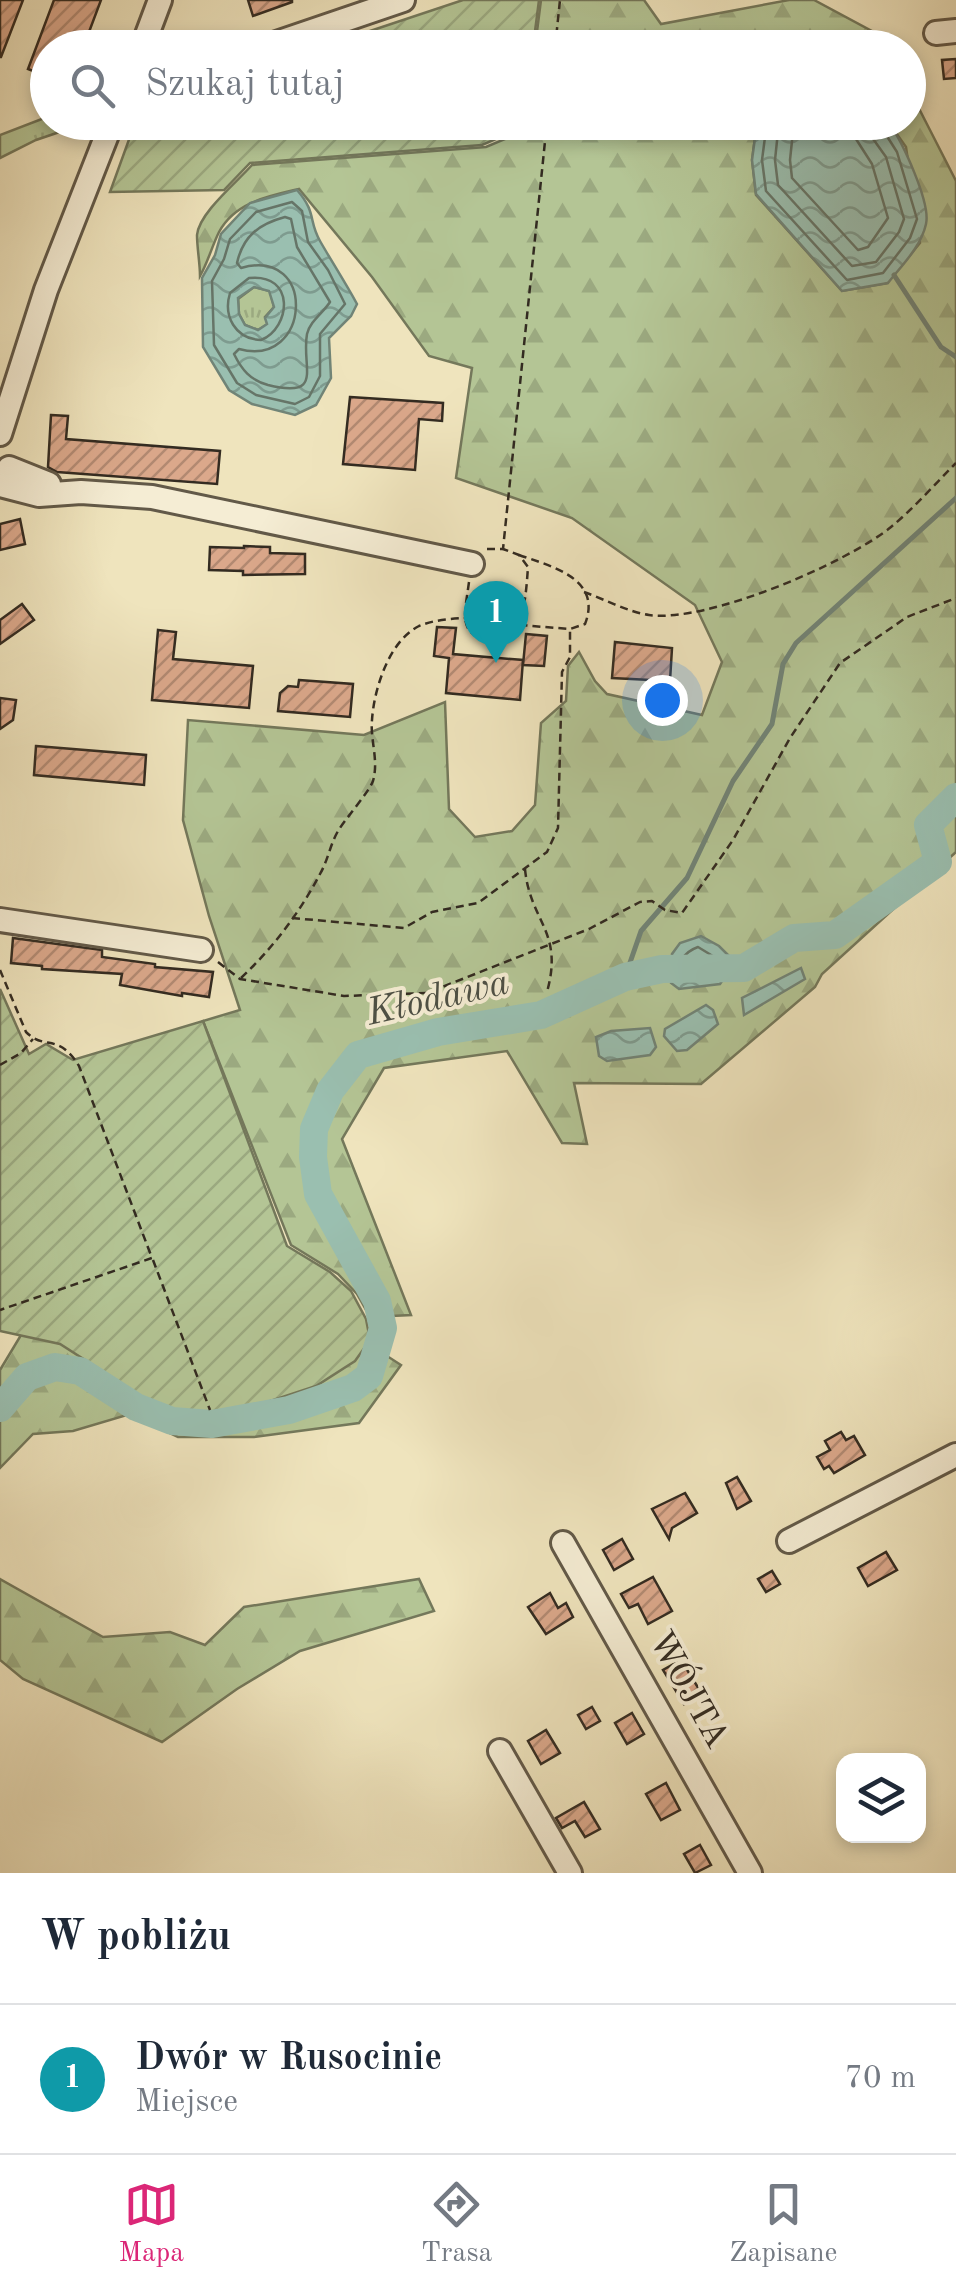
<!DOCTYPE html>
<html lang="pl">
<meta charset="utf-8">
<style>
:root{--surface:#fff;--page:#f2f2f3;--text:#1f2937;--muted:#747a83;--line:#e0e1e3;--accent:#db2777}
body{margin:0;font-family:"Old Standard TT",serif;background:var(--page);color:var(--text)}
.controls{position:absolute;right:30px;bottom:30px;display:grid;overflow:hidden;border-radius:20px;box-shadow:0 5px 15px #0003}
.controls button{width:90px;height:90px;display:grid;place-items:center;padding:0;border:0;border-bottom:2px solid var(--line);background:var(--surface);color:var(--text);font:50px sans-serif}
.you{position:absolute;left:662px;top:700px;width:35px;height:35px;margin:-25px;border:8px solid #fff;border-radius:50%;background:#1a73e8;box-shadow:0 0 0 15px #1a73e833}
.badge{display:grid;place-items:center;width:65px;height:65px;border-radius:50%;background:var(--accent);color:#fff;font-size:32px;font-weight:700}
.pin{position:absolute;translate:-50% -82px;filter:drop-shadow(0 2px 5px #0008)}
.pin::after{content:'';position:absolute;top:52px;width:35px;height:30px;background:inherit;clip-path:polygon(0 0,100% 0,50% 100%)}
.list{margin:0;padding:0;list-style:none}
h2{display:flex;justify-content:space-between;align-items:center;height:130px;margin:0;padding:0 40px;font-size:42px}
h2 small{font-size:32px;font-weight:400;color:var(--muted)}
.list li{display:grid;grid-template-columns:65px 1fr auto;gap:30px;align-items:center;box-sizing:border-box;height:150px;padding:0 40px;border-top:2px solid var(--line)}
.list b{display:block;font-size:38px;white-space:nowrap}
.list p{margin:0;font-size:32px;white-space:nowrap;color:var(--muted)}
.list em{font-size:32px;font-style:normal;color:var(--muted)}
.icon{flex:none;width:55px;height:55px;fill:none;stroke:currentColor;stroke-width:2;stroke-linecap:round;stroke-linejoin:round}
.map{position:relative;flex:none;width:956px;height:1873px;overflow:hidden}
.search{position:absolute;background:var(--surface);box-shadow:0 5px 15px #0003;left:30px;right:30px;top:30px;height:110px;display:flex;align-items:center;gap:25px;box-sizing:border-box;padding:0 35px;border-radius:55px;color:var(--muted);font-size:38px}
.sheet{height:280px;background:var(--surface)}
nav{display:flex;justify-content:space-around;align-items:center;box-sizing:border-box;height:140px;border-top:2px solid var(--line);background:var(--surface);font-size:28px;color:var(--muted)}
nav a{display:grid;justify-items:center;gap:5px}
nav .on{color:var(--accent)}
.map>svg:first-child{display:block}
.grass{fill:url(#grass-tufts);stroke:#74785b;stroke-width:2.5}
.forest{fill:url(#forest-firs);stroke:#74785b;stroke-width:2.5}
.garden{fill:url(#garden-furrows);stroke:#74785b;stroke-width:2.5}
.water{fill:url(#water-waves);stroke:#718477;stroke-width:2.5;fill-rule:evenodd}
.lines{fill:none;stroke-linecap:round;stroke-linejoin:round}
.shore{stroke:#667568;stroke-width:2.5}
.stream{stroke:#718477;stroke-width:5}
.river{stroke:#9abfb0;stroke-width:28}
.building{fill:url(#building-hatch);stroke:#332b21;stroke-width:2.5}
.minor-casing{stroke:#625948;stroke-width:28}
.path{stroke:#332b21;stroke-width:2.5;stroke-dasharray:8 5;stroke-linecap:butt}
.minor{stroke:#f5edd4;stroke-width:22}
.labels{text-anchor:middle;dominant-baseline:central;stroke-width:8;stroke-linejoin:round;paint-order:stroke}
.street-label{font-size:35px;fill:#332b21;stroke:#f5edd4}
.water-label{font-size:38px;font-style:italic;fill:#4d5045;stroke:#f5edd4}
</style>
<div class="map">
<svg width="956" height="1873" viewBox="0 0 956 1873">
<defs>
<pattern id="grass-tufts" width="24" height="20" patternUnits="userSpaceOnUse" patternTransform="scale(2.5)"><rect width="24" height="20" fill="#b4c595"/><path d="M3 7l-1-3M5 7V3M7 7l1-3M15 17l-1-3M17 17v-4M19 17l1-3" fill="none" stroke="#9ba980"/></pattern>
<pattern id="forest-firs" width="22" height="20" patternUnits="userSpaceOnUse" patternTransform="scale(2.5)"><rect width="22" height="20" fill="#b4c595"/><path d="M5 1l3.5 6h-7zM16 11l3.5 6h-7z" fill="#9ba980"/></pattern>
<pattern id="garden-furrows" width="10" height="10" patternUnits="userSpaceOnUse" patternTransform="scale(2.5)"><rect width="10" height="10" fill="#b4c595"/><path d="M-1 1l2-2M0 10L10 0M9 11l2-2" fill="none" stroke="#9ba980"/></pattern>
<pattern id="water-waves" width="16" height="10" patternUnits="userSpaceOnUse" patternTransform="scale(2.5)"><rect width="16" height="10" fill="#9abfb0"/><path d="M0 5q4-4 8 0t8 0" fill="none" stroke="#7e9b8f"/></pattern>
<pattern id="building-hatch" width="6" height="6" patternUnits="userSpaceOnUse" patternTransform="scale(2.5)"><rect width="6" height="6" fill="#dba88b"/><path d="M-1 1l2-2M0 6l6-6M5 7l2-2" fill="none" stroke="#b28971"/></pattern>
</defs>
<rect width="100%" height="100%" fill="#efe4bd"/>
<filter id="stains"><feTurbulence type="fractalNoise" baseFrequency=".002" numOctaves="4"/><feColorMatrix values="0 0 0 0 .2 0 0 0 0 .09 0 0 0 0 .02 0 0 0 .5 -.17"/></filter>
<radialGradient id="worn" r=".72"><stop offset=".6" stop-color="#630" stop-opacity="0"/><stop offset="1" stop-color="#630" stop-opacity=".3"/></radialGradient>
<!-- grass -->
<g class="grass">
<path d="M47,117l1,5 38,1 -50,17 -36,18v-23z"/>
<path d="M254,287l16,4 4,16 -9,10 3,7 -10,6 -13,-5 -6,-11 -1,-15z"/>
</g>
<!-- forest -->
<g class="forest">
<path d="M541,0h103l17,24 128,-24h25l67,36 6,11h-352z"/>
<path d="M909,89l47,92v671l-134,122 -7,13 -114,97 -127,-1 13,61 -25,-1 -55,-92 -123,17 -42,71 69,176 -41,2 -13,-23 -19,-20 -47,-29 -88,-224 37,-11 -31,-94 -26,-96 5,-100 176,15 81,-33 4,107 26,28 37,-6 23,-26 6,-82 25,-22 2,-35 11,-14 16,29 12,13 95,21 20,-53 -27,-57 -123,-87 -116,-40 16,-110 -43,-12 -57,-79 -73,-88c-30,7 -64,13 -80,43 -7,14 -11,30 -19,44 0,-13 -3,-28 -3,-41 2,-22 39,-52 55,-70l234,-18 38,-16 2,-8h231l-5,37 4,35 86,96 45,-8 33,-40 -14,-96 -17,-24 19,-1z"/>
<path d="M33,1315l184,80 153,-50 31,20 -42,58 -105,14h-76l-48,-23 -57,17 -40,3 -33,34v-98z"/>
<path d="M0,1579l103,58 67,-5 35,13 39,-38 175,-28 15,32 -134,40 -63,38 -75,53 -139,-63 -23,-19z"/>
</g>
<!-- garden -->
<g class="garden">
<path d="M463,0h76l-6,47h-211z"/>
<path d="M135,123v-1l387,1 -3,6 -37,16 -232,18 -26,27 -114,2z"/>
<path d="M0,989l29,65 17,-10 27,16 130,-39 84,225 43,26 21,19 15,28 4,21 -15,21 -39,25 -107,35 -45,-4 -38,-20 -27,-28 -39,-25 -60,-13z"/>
</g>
<!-- water -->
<g class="water">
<path d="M757,123h132c13,18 42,80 37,101 -5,23 -24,41 -38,59l-46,8 -86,-97 -4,-34z"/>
<path d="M297,190c20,23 11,30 23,51 12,21 25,41 37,63l-6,12 -22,22 2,40 -15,27 -21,10 -43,-11 -23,-14 -26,-43 -1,-69 13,-23 6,-21 29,-31zM254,287l15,4 5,16 -9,11 2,6 -9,6 -13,-5 -6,-11 -1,-16z"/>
<path d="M701,936l18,10 16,16 -15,22 -41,5 -8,-6 1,-29 8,-11z"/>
<path d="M801,968l4,11 -61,36 -2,-17z"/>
<path d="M706,1005l7,5 5,14 -31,26 -10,1 -13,-15 1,-7z"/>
<path d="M650,1028l6,19 -6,8 -43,6 -8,-5 -3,-19 15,-6z"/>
</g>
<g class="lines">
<!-- shore -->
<g class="shore">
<path d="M767,122l-5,38 4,31 81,89 36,-7 27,-35 7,-19 -20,-67 -14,-22 -1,-8"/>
<path d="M779,122l-4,38 3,25 74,81 24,-4 23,-30 5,-13 -18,-62 -15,-21 -2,-14"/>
<path d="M794,122l-4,38 2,18 66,72 10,-3 20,-29 -16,-54 -16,-25 -2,-17"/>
<path d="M292,202l10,9 6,31 20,28 17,34 -25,30v42l-11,21 -14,7 -39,-9 -19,-12 -23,-38 -2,-64 12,-22 6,-20 26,-27z"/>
<path d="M285,217l6,2 6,28 33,55c-7,11 -20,19 -23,32 -6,33 18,65 -39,51 -18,-5 -26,-15 -34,-31l5,-5c72,20 79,-103 2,-81l-4,-5c6,-27 22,-39 48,-46z"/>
<path d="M249,278c47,-5 42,50 12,62 -26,-1 -38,-24 -31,-47z"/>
<path d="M698,947l23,14v5l-8,9 -30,4c-8,-15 1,-27 15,-32z"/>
</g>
<!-- stream -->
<g class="stream">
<path d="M894,275l47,72 15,10"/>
<path d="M625,977l16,-46 46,-53 46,-97 39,-57 11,-60 13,-21 160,-145"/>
</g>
<!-- river -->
<path class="river" d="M0,1408l27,-31 28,-10 25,4 56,36 36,14 40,3 77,-14 64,-22 16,-12 14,-48 -6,-27 -59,-107 -5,-37 1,-28 16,-38 28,-36 80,-23 103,-17 84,-38 37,-8 82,-1 50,-30 41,-3 103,-73 -10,-37 28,-28"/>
</g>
<!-- building -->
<g class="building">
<path d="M0,0h23l-22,57h-1z"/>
<path d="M54,0h47l-18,48h-35v29l-20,-8z"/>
<path d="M248,0h44v2l-39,14z"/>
<path d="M956,59v19l-12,1 -2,-19z"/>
<path d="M350,397l93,6 -1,18 -23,-2 -4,51 -72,-6z"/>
<path d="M51,415l17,1 -2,23 154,12 -3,33 -160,-12 -9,-5z"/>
<path d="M20,519l5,25 -25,6v-26z"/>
<path d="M244,546l26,1v6l35,1v20l-62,1v-4l-34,-1 1,-23 34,1z"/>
<path d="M22,604l12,16 -34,24v-24z"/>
<path d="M437,627l19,1 -3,26 70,6 -3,40 -74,-7 3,-35 -15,-2z"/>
<path d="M158,630l18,2 -3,27 80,7 -4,42 -97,-8z"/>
<path d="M526,634l21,2 -3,30 -21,-1z"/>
<path d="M615,642l57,6 -2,33 -58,-3z"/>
<path d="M299,680l54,4 -3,33 -72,-6 2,-18 8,-7 10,1z"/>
<path d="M0,698l16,2 -3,20 -13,9z"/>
<path d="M36,746l110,9 -2,30 -110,-10z"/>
<path d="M13,938l89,12v7l53,7v3l58,5 -4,25 -27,-4v3l-62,-11 2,-11 -80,-5v-3l-31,-3z"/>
<path d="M841,1432l5,8 8,-4 11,19 -31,18 -5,-7 -5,3 -7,-12 13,-7 -5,-9z"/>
<path d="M737,1477l14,24 -14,8 -11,-26z"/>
<path d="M685,1493l12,20 -25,15 -3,11 -17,-30z"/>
<path d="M622,1539l11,20 -19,11 -11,-20z"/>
<path d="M886,1552l11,18 -29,16 -10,-18z"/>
<path d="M772,1571l8,13 -14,8 -8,-13z"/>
<path d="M653,1577l19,34 -24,13 -10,-20 -9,4 -8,-14z"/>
<path d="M550,1593l8,15 8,-5 7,14 -27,17 -18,-27z"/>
<path d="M681,1660l21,34 -18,10 -21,-34z"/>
<path d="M592,1707l8,14 -14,8 -8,-14z"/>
<path d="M632,1713l12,21 -17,10 -12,-21z"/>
<path d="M546,1730l14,23 -19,11 -13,-23z"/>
<path d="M666,1783l14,27 -19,10 -15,-26z"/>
<path d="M584,1802l16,27 -15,8 -10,-16 -13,7 -6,-10z"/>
<path d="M700,1845l11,20 -16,8 -11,-19z"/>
</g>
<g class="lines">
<!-- minor casing -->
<g class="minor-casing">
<g id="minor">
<path d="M936,33l20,-2"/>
<path d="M142,48l18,-48"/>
<path d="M262,48l141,-48"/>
<path d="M0,434l46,-144 66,-168"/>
<path d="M9,468l40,16"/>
<path d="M0,485l39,10 42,-3 71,5 320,67"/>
<path d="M0,920l201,30"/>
<path d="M789,1541l167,-86"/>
<path d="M563,1543l187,330"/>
<path d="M500,1751l70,122"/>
</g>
</g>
<!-- path -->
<g class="path">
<path d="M555,48l5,-48"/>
<path d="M487,549h16l44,-427"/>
<path d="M519,555c31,11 84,23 66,69l-15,5 -50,-4"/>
<path d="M469,582c-5,38 -13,55 33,61 23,-15 24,-50 26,-76l-9,-12 -16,-6"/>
<path d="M584,592c20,7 44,20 65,23 58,8 196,-51 242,-88 23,-19 44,-43 65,-64"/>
<path d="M525,869c5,53 39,62 22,123"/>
<path d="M292,918l112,10 28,-16 46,-9 69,-51 11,-24 4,-156 8,-15v-28"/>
<path d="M218,962l22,17 104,17 83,-3 162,-64 51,-27 12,-1 13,9 17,3 51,-73 57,-102 50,-75 67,-46 49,-19"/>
<path d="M0,970l26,62c19,19 32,0 53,34l73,192 -152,52"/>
<path d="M241,978c32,-30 59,-66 79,-104 8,-14 10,-29 18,-43 8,-13 31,-39 35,-50 6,-21 -3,-41 -1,-61 2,-31 17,-79 47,-94 14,-6 30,-7 45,-8"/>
<path d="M0,1065l21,-12 12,-14"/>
<path d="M153,1260l57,150"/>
</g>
<!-- minor -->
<use href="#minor" class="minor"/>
</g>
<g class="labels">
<!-- street labels -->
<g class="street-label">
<text transform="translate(688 1690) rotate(61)">WÓJTA</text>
</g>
<!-- water labels -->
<g class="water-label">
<text transform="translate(438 999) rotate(-13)">Kłodawa</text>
</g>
</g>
<rect width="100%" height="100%" filter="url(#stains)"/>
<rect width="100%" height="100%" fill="url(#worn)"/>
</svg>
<div class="controls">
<button><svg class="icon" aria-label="layers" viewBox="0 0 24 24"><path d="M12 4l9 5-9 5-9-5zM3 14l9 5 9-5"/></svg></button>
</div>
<div class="you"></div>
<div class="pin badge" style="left:496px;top:663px;background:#0f9aa8">1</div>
<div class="search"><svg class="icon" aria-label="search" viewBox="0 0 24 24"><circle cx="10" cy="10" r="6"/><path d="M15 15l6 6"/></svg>Szukaj tutaj</div>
</div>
<section class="sheet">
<h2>W pobliżu<small></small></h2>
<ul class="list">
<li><span class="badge" style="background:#0f9aa8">1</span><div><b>Dwór w Rusocinie</b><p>Miejsce</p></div><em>70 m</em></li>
</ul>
</section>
<nav>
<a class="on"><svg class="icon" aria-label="map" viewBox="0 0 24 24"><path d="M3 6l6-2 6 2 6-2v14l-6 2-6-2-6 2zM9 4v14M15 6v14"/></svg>Mapa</a>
<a><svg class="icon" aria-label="directions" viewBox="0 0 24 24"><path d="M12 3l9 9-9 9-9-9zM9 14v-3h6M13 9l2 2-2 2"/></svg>Trasa</a>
<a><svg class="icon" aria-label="saved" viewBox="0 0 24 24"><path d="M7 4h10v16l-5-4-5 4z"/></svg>Zapisane</a>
</nav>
